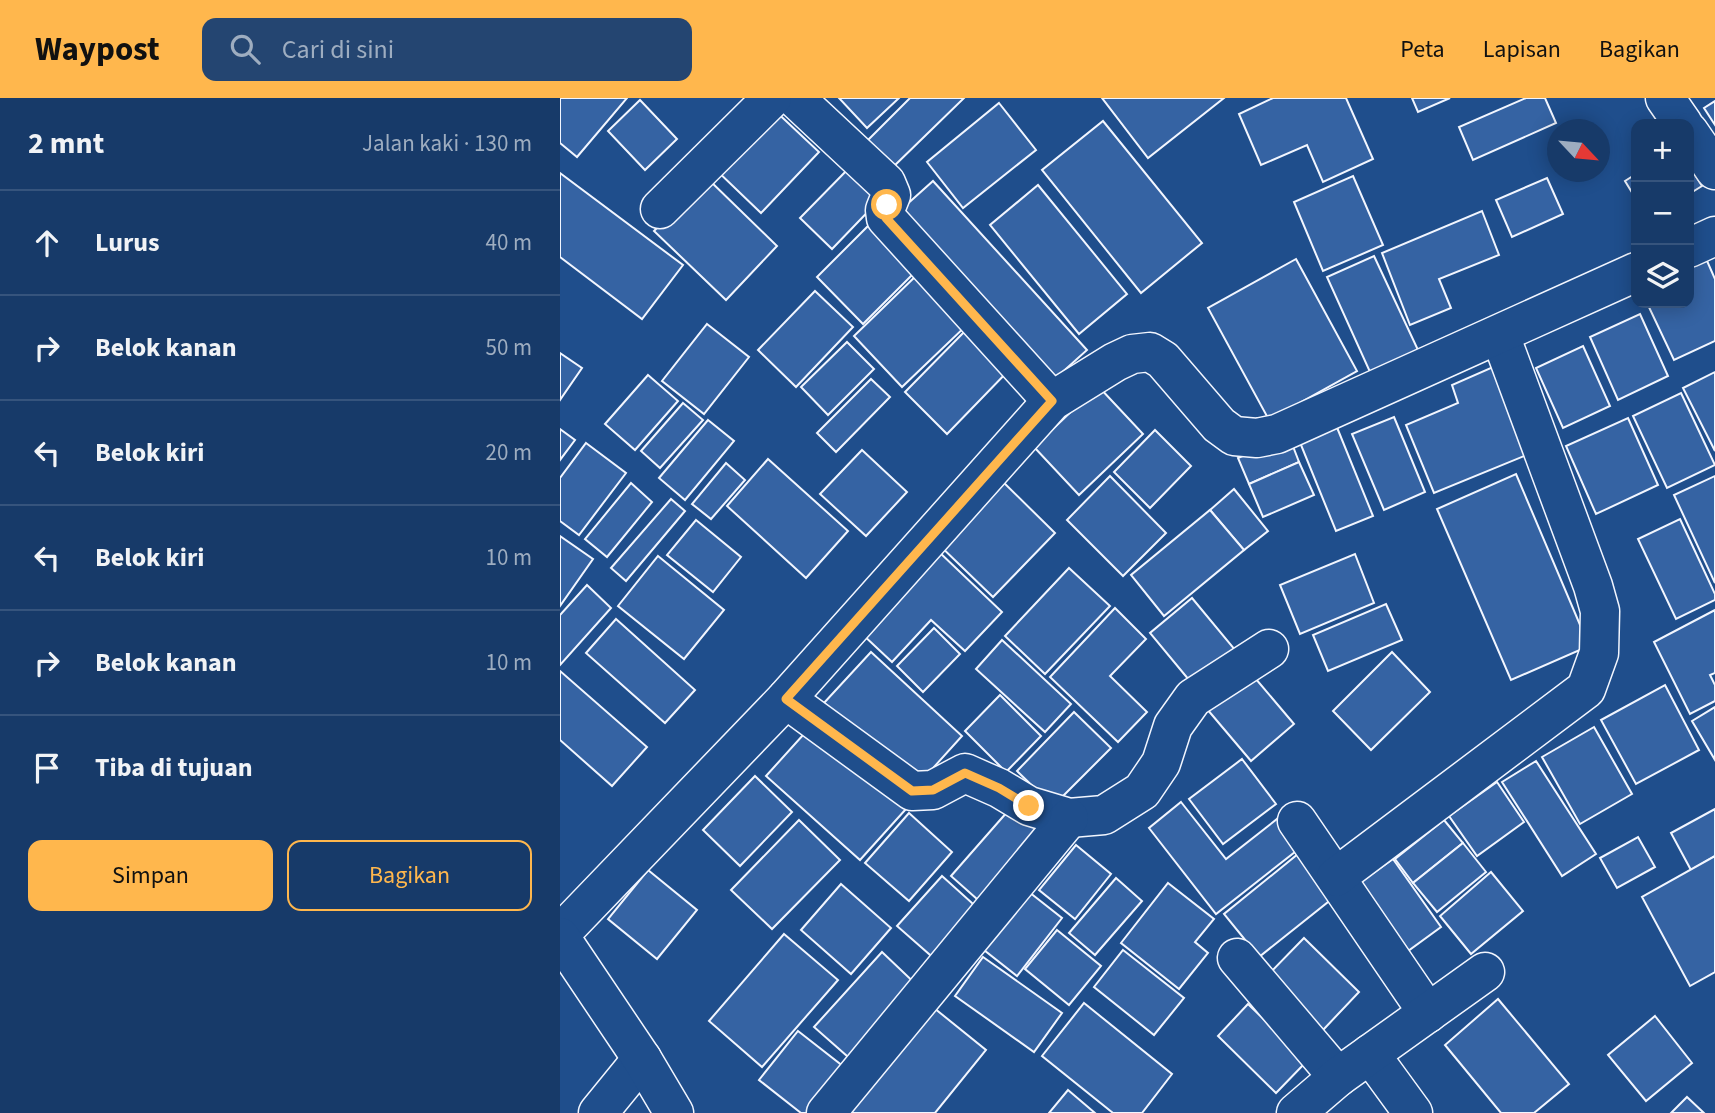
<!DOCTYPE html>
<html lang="id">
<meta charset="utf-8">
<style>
:root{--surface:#173a69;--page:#244571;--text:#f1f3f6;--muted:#9eadc0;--line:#36547d;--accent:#ffb74d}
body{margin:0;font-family:"Source Sans 3",sans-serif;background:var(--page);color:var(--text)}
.controls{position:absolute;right:21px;top:21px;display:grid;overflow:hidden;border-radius:14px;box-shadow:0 4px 18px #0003}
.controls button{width:63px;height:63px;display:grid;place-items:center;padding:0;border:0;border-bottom:2px solid var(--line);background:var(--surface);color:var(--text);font:35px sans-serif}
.compass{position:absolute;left:987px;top:21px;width:63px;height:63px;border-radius:50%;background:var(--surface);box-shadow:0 4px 18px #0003;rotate:116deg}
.stop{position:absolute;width:21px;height:21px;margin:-16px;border:5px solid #ffb74d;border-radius:50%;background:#fff}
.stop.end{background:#ffb74d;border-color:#fff;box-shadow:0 2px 7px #0008}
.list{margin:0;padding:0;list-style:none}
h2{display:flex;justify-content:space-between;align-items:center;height:91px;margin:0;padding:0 28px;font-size:30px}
h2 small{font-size:23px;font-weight:400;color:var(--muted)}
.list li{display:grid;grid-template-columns:46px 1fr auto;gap:21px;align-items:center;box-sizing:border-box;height:105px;padding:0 28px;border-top:2px solid var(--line)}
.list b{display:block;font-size:26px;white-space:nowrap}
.list em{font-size:23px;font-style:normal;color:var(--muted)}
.actions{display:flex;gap:14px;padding:21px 28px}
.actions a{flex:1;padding:16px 0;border:2px solid var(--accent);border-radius:14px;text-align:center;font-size:24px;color:var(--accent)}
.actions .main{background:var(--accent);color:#111}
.icon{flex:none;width:38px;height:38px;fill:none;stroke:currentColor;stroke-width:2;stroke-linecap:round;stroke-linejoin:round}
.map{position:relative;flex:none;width:1155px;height:1015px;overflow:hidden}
header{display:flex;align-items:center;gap:42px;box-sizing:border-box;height:98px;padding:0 35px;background:var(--accent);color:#111}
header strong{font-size:33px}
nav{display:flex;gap:38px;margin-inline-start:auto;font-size:24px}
.search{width:490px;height:63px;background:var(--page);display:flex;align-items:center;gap:18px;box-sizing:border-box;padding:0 24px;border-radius:14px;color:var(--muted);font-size:26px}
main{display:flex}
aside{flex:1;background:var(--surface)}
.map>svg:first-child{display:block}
.building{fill:#3563a3;stroke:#f2f6ff;stroke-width:2}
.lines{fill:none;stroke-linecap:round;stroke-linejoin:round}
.minor-casing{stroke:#f2f6ff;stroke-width:41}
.secondary-casing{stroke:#f2f6ff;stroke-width:41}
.minor{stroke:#1f4e8c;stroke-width:38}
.secondary{stroke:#1f4e8c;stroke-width:38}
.route{stroke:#ffb74d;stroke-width:9}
</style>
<header>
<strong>Waypost</strong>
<div class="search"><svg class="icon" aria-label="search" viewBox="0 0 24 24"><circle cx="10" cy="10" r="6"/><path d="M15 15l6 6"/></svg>Cari di sini</div>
<nav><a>Peta</a><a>Lapisan</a><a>Bagikan</a></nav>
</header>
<main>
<aside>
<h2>2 mnt<small>Jalan kaki · 130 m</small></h2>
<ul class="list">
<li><svg class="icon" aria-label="ahead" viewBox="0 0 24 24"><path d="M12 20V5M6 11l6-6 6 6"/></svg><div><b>Lurus</b></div><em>40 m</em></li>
<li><svg class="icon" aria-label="right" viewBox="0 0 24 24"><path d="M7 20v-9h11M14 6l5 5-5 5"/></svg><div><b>Belok kanan</b></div><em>50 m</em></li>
<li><svg class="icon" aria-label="left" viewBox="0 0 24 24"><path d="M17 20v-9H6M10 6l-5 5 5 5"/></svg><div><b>Belok kiri</b></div><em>20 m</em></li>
<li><svg class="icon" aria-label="left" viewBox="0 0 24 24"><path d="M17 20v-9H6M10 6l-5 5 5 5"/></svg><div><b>Belok kiri</b></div><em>10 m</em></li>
<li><svg class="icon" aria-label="right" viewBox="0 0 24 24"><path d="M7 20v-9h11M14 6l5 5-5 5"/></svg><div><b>Belok kanan</b></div><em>10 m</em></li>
<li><svg class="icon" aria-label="arrive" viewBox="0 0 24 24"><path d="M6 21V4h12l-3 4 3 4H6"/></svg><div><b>Tiba di tujuan</b></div></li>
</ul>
<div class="actions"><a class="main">Simpan</a><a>Bagikan</a></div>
</aside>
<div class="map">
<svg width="1155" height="1015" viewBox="0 0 1155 1015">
<rect width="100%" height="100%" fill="#1f4e8c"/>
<!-- building -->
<g class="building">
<path d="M0,0h67l-50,59 -17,-14z"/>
<path d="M279,0h60l-32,30z"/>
<path d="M350,0h54l-73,71 -26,-26z"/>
<path d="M542,0h122l-76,60z"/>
<path d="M713,0h73l27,61 -50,23 -16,-37 -46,20 -22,-51z"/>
<path d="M852,0h38l-32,14z"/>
<path d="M966,0h19l11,25 -83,37 -14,-33z"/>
<path d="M80,2l37,39 -32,31 -37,-39z"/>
<path d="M1155,3v24l-11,-17z"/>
<path d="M439,5l37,47 -73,58 -36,-46z"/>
<path d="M209,7l50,47 -58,61 -48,-46z"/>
<path d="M543,23l99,122 -61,50 -99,-123z"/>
<path d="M293,66l31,31 -52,54 -32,-31z"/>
<path d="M1129,67l13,21 -13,8z"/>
<path d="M0,75l123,92 -41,54 -82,-62z"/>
<path d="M1076,76v25l-11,-18z"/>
<path d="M793,78l30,69 -60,26 -29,-69z"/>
<path d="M146,79l71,69 -51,54 -72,-69z"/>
<path d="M987,80l16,36 -51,23 -16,-37z"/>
<path d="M373,83l154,169 -39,35 -153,-170z"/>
<path d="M478,87l89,109 -48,40 -89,-109z"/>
<path d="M922,113l17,44 -60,24 12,29 -41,17 -28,-72z"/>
<path d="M311,125l46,47 -54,54 -46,-47z"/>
<path d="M1144,156l11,25v62l-41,19 -27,-57h42v-42z"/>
<path d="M814,158l44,94 -48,22 -43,-95z"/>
<path d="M736,161l61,112 -88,49 -61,-112z"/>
<path d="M361,173l48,52 -67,64 -48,-51z"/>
<path d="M255,193l38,36 -57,60 -38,-37z"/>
<path d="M1080,216l28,62 -50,24 -28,-63z"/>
<path d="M147,226l42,33 -45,57 -42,-33z"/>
<path d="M410,228l42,41 -65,67 -42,-42z"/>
<path d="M287,244l27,27 -46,46 -27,-28z"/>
<path d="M1023,248l27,60 -47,22 -27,-60z"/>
<path d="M0,255l22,15 -22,32z"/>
<path d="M933,269l36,87 -95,39 -28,-68 52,-22 -6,-18z"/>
<path d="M1155,274v79l-32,-63z"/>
<path d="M88,277l30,26 -43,49 -30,-26z"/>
<path d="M311,281l19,18 -54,55 -19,-19z"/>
<path d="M538,288l45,48 -64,61 -45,-48z"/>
<path d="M1121,295l34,72 -48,23 -34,-72z"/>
<path d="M123,305l20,17 -43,48 -19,-17z"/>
<path d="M834,319l31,75 -41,18 -32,-76z"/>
<path d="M1068,320l30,67 -62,29 -30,-68z"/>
<path d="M148,322l26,21 -49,59 -26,-22z"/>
<path d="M776,327l37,91 -37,15 -37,-91z"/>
<path d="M0,331l15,11 -15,20z"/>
<path d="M595,332l36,36 -41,42 -36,-36z"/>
<path d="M729,338l10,26 -50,22 -11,-26z"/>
<path d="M26,345l40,30 -47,62 -19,-14v-43z"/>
<path d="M302,352l45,42 -41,44 -46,-42z"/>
<path d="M208,361l80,72 -42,47 -79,-72z"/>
<path d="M739,364l15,33 -51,22 -14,-33z"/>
<path d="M166,365l19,17 -34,39 -19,-15z"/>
<path d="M435,376l60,59 -62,64 -60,-58z"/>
<path d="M956,376l73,172 -78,34 -74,-171z"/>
<path d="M550,378l56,57 -43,43 -56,-56z"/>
<path d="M1155,378v107l-41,-88z"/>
<path d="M71,385l21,19 -45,55 -22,-18z"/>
<path d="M674,391l34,42 -24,19 -34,-40z"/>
<path d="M111,401l14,12 -59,70 -15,-13z"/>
<path d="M650,412l34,40 -80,66 -33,-41z"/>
<path d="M1120,421l35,75v6l-39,19 -38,-80z"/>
<path d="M136,422l45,37 -28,35 -46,-37z"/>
<path d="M0,438l33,23 -33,47z"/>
<path d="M377,452l65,62 -37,39 -34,-31 -39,42 -31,-29z"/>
<path d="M795,456l19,49 -74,31 -20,-49z"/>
<path d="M98,458l66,54 -40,49 -66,-53z"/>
<path d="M509,470l41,38 -65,68 -40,-38z"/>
<path d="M27,487l24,23 -51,57v-50z"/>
<path d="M632,500l44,53 -42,35 -44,-53z"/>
<path d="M826,506l16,36 -74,31 -15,-36z"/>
<path d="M555,510l31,31 -36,37 37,36 -29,30 -68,-65z"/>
<path d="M1155,512v63l-5,2 5,10v16l-25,13 -36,-72z"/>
<path d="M56,521l79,71 -30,33 -79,-70z"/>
<path d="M374,530l26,26 -37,38 -26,-26z"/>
<path d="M442,542l69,64 -26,28 -69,-63z"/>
<path d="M311,554l91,84 -47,52 -92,-84z"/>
<path d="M832,554l38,40 -59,58 -38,-39z"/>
<path d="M0,573l87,76 -35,39 -52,-46z"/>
<path d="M690,574l44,52 -43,37 -44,-52z"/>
<path d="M1105,587l34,65 -63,34 -35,-64z"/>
<path d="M440,597l41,41 -35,36 -41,-41z"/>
<path d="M1155,609v53l-23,-39z"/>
<path d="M514,614l37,36 -58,58 -36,-35z"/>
<path d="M253,626l93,85 -46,51 -94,-84z"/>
<path d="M1034,629l38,67 -52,30 -38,-67z"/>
<path d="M682,661l34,45 -53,40 -34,-45z"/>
<path d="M976,663l60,93 -34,22 -60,-94z"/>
<path d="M195,678l37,36 -52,54 -37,-36z"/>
<path d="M937,684l27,40 -47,34 -28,-40z"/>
<path d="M621,704l45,57 51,-40 23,29 -84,66 -67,-86z"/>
<path d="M455,705l34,30 -63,74 -35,-31z"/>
<path d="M1155,711v47l-24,14 -20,-37z"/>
<path d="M349,715l43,39 -43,49 -44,-38z"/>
<path d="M239,722l41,40 -68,69 -41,-39z"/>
<path d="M884,722l19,23 -50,40 -18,-24z"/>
<path d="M1078,739l17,30 -38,21 -17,-30z"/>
<path d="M903,745l23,29 -49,40 -24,-29z"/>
<path d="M516,747l35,29 -36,45 -36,-29z"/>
<path d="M738,756l35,44 -74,59 -35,-43z"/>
<path d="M1155,758v116l-25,14 -48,-89z"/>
<path d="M833,761l48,68 -44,32 -49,-68z"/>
<path d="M88,772l49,40 -40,49 -49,-40z"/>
<path d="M931,774l32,39 -52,43 -31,-38z"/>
<path d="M382,778l40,36 -45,49 -40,-35z"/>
<path d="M556,780l26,23 -47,54 -26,-22z"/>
<path d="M608,785l46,36 -19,23 13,11 -29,36 -58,-46z"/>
<path d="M281,786l50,44 -40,46 -50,-44z"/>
<path d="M469,794l33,26 -45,58 -33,-26z"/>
<path d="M497,832l44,36 -32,39 -44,-36z"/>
<path d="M224,836l54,46 -76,87 -53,-46z"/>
<path d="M744,840l55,54 -36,38 -56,-54z"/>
<path d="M563,852l61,48 -30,37 -60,-48z"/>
<path d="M322,854l40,38 -67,73 -41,-36z"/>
<path d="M423,859l79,56 -28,39 -79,-56z"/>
<path d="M938,901l71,85 -35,29h-33l-56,-68z"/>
<path d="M524,905l88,71 -30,39h-29l-71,-57z"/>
<path d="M688,906l59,57 -31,32 -58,-57z"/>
<path d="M374,910l52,42 -51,63h-85z"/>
<path d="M1095,918l37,47 -46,38 -38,-46z"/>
<path d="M238,933l55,43 -30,39h-22l-42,-33z"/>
<path d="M508,992l27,23h-46z"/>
<path d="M1127,999l17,16h-33z"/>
</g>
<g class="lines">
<!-- minor casing -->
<g class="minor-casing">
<g id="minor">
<path d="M235,0l91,85 5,12 -6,15 1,8 166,183"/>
<path d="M1105,0l18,26"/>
<path d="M1129,34l26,38"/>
<path d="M100,111l112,-111"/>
<path d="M1129,150l26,-12"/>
<path d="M226,601l126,92 21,-1 32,-17 34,15 30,18 40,12 35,-3 38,-24 19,-28 12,-37 20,-28 76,-49"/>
<path d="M737,723l131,192"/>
<path d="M776,779l250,-188 13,-36 1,-42 -7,-25 -93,-251"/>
<path d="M0,836l226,-235 266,-298 63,-39 17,-8 18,-2 13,8 56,65 15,11 23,2 20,-4 359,-162"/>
<path d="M677,860l101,119"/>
<path d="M810,956l43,59"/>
<path d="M38,1015l44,-54"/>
<path d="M266,1015l243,-295"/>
<path d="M736,1015l42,-36 147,-105"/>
</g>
</g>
<!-- secondary casing -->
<g class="secondary-casing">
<path id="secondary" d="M0,839l82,122 32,54"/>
</g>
<!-- minor -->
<use href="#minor" class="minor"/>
<!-- secondary -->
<use href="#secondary" class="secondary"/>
</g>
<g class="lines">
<!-- route -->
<path class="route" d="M327,107l-1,13 166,183 -266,298 126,92 21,-1 32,-17 34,15 30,18"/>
</g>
</svg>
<div class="controls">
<button>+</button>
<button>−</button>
<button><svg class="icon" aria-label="layers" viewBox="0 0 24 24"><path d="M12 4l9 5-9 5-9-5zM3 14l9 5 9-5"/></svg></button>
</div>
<svg class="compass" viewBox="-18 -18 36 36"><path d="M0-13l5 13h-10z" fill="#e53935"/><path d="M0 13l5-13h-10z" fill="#9eadc0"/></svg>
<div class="stop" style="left:327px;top:107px"></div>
<div class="stop end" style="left:469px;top:708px"></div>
</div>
</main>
